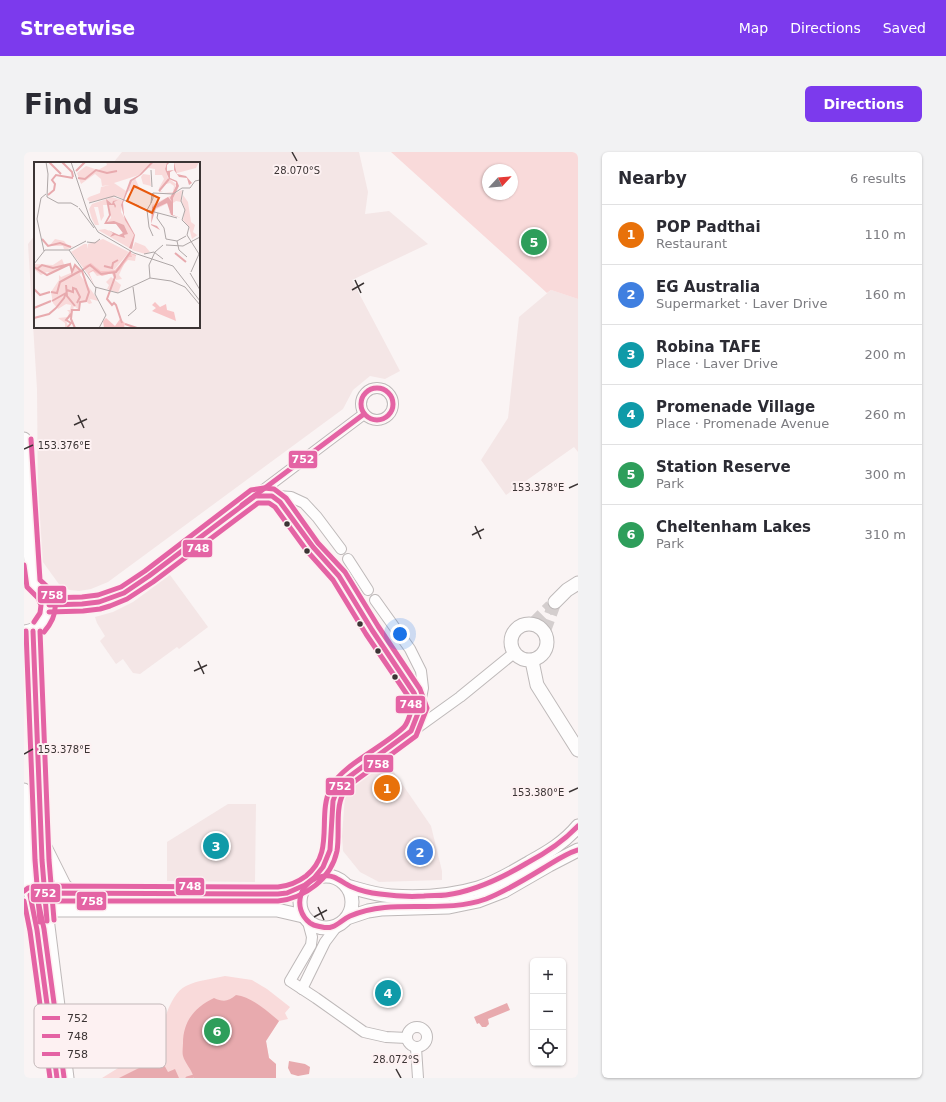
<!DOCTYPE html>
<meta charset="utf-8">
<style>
:root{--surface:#fff;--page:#f2f2f3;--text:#2b2b33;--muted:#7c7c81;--line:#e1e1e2;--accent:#7c3aed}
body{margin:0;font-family:"DejaVu Sans",sans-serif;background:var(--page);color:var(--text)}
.controls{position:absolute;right:12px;bottom:12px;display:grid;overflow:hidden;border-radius:6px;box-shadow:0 1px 3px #0004}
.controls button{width:36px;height:36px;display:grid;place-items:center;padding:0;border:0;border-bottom:1px solid var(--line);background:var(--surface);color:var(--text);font:20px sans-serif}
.compass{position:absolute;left:458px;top:12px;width:36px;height:36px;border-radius:50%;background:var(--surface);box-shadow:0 1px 3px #0004;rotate:64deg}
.you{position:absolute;left:376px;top:482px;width:14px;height:14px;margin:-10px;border:3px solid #fff;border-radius:50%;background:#1a73e8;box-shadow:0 0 0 6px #1a73e833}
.badge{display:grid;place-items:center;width:26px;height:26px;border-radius:50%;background:var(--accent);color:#fff;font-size:13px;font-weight:700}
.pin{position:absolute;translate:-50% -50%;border:2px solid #fff;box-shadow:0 1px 4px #0006}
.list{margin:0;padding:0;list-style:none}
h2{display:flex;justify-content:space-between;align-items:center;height:52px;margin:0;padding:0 16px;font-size:17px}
h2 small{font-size:13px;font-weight:400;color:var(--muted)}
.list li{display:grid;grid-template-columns:26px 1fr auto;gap:12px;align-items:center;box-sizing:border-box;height:60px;padding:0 16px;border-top:1px solid var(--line)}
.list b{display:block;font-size:15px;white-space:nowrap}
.list p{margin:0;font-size:13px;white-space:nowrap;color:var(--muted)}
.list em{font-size:13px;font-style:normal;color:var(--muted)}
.icon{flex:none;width:22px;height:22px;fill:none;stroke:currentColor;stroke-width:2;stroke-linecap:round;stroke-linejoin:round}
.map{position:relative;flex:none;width:554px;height:926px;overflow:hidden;border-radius:6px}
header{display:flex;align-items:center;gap:24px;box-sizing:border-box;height:56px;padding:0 20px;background:var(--accent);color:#fff}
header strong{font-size:19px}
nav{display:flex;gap:22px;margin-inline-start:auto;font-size:14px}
.intro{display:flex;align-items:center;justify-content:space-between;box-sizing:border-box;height:96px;padding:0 24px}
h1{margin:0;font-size:28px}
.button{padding:10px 18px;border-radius:6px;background:var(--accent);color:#fff;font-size:14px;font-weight:700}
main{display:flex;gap:24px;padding:0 24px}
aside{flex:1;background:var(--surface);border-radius:6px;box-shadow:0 1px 3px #0004}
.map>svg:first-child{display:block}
.built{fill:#f4e6e6}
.green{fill:#f9dada;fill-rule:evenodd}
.water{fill:#e8aaae}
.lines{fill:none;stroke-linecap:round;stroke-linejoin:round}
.stream{stroke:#e8aaae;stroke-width:3}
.secondary-tunnel{stroke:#d4cece;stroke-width:13;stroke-dasharray:13 6;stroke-linecap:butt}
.street-casing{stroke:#beb9b9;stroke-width:12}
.secondary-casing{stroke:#beb9b9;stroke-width:15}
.street{stroke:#fefdfd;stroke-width:10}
.secondary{stroke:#fefdfd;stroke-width:13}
.bus-1-casing{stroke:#fdf1f2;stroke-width:8}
.bus-2-casing{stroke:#fdf1f2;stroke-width:8}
.bus-3-casing{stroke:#fdf1f2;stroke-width:8}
.bus-1{stroke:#e463a4;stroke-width:5}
.bus-2{stroke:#e463a4;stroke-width:5}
.bus-3{stroke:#e463a4;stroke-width:5}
.ticks{fill:none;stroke:#3b3434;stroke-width:1.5}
.bus-dot{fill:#3b3434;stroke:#fdf1f2;stroke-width:1.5}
.inset-river{fill:none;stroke:#e8aaae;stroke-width:2}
.inset-road{fill:none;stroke:#aea7a7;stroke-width:1}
.view{fill:#e8590c;fill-opacity:0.15;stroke:#e8590c;stroke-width:2}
.inset-edge{fill:none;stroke:#3b3434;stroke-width:2}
.key{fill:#fdf1f2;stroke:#c3b8b9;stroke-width:1}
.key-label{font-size:11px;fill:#3b3434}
.ticks-label{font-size:10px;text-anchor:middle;fill:#3b3434;stroke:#fdf1f2;stroke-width:4;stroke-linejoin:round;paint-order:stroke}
.line-badge{stroke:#fdf1f2;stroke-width:1.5}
.badge-label{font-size:11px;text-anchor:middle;font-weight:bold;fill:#fff}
</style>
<header>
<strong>Streetwise</strong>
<nav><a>Map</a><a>Directions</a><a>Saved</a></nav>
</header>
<div class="intro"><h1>Find us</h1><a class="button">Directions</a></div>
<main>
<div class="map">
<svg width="554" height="926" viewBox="0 0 554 926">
<rect width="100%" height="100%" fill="#faf4f4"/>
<!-- built -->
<g class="built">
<path d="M98,0h237l9,40 -3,22 24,-3 39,33 -76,36 48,91 -15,8 -15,-3 -17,14 -10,19 -235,173 -17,7 -12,2 -9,-1 -9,-3 -21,-29 -2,-52 -1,-117 -9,-145 7,-9v92h164v-164h-86z"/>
<path d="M527,138l27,9v153l-4,-5 -68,48 -25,-35 27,-42 11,-101z"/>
<path d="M146,423l38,52 -29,22 -2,-2 -37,27 -7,-1 -10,-14 -7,5 -16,-23 5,-5 -8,-13 -2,-6 18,-5 20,-10z"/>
<path d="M363,610l44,64 11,45v9l-63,2 -19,-10 -17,-21 -1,-15 3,-41 5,-7z"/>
<path d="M204,652h28l-1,78 -88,-1v-39z"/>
</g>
<!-- green -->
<g class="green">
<path d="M367,0h187v147l-27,-9 -4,3zM464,18h24v24h-24z"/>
<path d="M201,824l27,4 15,9 23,18 -5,6 3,6 -9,2 -13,20 3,17 7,6v14h-174l34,-21 19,-4c5,-18 13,-59 31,-67 12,-6 26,-7 39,-10z"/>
</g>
<!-- water -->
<g class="water">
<path d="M212,843c16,2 31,16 43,26l-13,20 3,17 7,6v14h-82c-2,-8 -9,-15 -11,-22 -1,-4 0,-9 0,-13 0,-22 12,-36 31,-45 9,4 14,4 22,-3z"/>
<path d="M483,851l3,7 -22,9 1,5 -3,3h-4l-3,-4 -2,1 -3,-7z"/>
<path d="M129,909l10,2 5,9 7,-3 4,9h-60z"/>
<path d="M265,909l16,3 5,3 -1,7 -11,2 -7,-2 -3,-6z"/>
</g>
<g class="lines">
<!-- stream -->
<path class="stream" d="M163,926l7,-2"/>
<!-- secondary-tunnel -->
<g class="secondary-tunnel">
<path d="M509,472l18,-18"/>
<path d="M520,480l11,-30"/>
</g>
<!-- street casing -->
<g class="street-casing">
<g id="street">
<circle cx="353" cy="252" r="16"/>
<path d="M231,344l9,-1 27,2 13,6 13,14 24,32"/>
<path d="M248,344l10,9 31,42 13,14"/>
<path d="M324,407l20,31"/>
<path d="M310,419l12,15 8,14"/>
<path d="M351,448l35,49 11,22 2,17 -5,25 -7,18"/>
<path d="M25,453c21,-1 44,1 65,-8 15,-6 29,-17 43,-27l207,-156"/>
<path d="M336,458l54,83 6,15"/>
<path d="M290,726c7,-9 14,-18 16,-29 3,-16 0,-45 7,-58 2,-5 6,-9 9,-12l114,-82 54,-44"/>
<path d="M284,770l4,15 -1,8 -21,36 26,17 48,34 22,5 21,1"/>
<path d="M278,837l23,-47 12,-16"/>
<circle cx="393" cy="885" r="10"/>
<path d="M392,896l2,30"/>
</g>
</g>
<!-- secondary casing -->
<g class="secondary-casing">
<g id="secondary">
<path d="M0,287l7,126 2,19"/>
<path d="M0,430c32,1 33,47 0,50"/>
<path d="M531,450l12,-12 11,-7"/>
<circle cx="505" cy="490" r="18"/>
<path d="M9,479l13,279 21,168"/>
<path d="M508,509l5,24 41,65"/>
<path d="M0,638l4,89 9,51 20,148"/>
<path d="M19,691l21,42 9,9"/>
<circle cx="302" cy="750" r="26"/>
<path d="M323,734c14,4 29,9 44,10 29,2 60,0 87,-8 19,-6 35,-16 52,-26 18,-10 35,-20 48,-36"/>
<path d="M12,742h242l9,-1 18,-8"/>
<path d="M0,760l33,-2h220l26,6"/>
<path d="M323,766l21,-7 13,-2 68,-2 29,-6 26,-10 45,-26 29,-15"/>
</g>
</g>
<!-- street -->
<use href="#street" class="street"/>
<!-- secondary -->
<use href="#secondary" class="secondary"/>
<!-- bus-1 casing -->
<g class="bus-1-casing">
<g id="bus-1">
<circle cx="353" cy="252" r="16"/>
<path d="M218,353l122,-91"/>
<path d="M25,453l33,-1 17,-2 25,-9 25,-17 106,-80h17l8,6 33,45 26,29 33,54 42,63 6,15 -9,23 -65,48 -9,11 -4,11 -3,49 -7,17 -9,11 -9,7 -18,8 -9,1 -234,-1 -14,2 7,35 20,148"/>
<path d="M9,479l9,229 5,61"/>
<path d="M554,674c-15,16 -32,27 -51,37 -25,15 -52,28 -81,32 -8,1 -15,0 -22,1 -15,1 -30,0 -44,-2 -10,-1 -19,-3 -28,-7 -10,-4 -17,-13 -28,-11 -24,3 -33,32 -14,47 4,3 7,3 12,4 13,3 17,-6 28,-11 43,-19 92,-1 136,-17 20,-8 38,-19 56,-30 12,-7 23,-15 36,-19"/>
</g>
</g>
<!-- bus-2 casing -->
<g class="bus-2-casing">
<g id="bus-2">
<path d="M0,413l3,22 11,11 3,7 -1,8 -6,9"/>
<path d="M2,479l9,229 5,62"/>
<path d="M0,739l4,-3 16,-2 234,1c10,-1 20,-5 28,-11 30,-24 10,-60 25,-89 11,-22 54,-41 73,-60 4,-4 6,-13 8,-19l-4,-12 -42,-62 -33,-54 -26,-29 -32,-44 -6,-4h-11l-105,79 -26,17 -17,7 -10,3 -17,2 -34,1"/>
<path d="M0,749l6,30 20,147"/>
</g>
</g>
<!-- bus-3 casing -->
<g class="bus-3-casing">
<g id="bus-3">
<path d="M7,287l9,141c19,15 20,34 4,52"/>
<path d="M25,446l33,-1 16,-2 23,-8 24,-16 106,-81 13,-2 10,1 12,9 32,45 27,29 33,54 42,63 7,19 -11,28 -65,48c-3,3 -6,6 -8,10 -8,15 -3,40 -6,57 -6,28 -32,47 -59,50h-240l6,28 20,148"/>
<path d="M16,479l9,229 5,60"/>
</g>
</g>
<!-- bus-1 -->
<use href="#bus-1" class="bus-1"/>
<!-- bus-2 -->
<use href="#bus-2" class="bus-2"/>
<!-- bus-3 -->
<use href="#bus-3" class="bus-3"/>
</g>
<!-- ticks -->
<path class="ticks" d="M268,0l5,9M331,128l6,13M328,138l12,-7M54,263l6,13M50,273l13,-6M0,297l9,-4M545,336l9,-4M451,374l6,13M448,383l12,-6M174,509l6,13M170,519l13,-6M0,602l9,-5M545,640l9,-4M294,755l6,13M290,765l13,-7M372,917l5,9"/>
<!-- markers -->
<g class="bus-dot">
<circle cx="263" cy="372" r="3.5"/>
<circle cx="283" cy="399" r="3.5"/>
<circle cx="336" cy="472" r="3.5"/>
<circle cx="354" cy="499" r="3.5"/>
<circle cx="371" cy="525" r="3.5"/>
</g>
<!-- overview -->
<g transform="translate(10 10)">
<rect width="166" height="166" fill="#faf4f4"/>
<path d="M72,0h45l-12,13 -25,8 12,8 -3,8 -6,-3 -27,6 -3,-3 2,-2 11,-4 1,-6 9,-2 -8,1 -1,-7 -6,-5 -14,10 -4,-11 9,-7 12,4 9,-5zM120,0h13l-2,6 3,10 8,6 -3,9 -4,1 -5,-1 9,-1 1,-6 -4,-3 -7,2 -4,5 4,2h-4v-4l5,-9 -2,-4h-7v-6l-7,-1zM140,0h25l-3,6 -19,5zM109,12l7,1 1,11 -8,-2 -2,-7zM101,16l4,9 -12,5 4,-9zM148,28l-1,12 -5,-1 -3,2v11l-4,-1 2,-4 -3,-6 -15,8 -1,-6zM149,33l5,7 3,20 4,3 -2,7 4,3 3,-2 -8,6 -3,-12 -6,-7 2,-11 -3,-7zM78,35l10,3 -1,12 13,23 -3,14 -33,-19 7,-1 15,7 3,-2 -4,-9 -12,-3 4,-4 -2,-13h-6l1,11 -3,5 -3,-14h-4l5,18h-4l-3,-6 -3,-10 3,-5zM7,76l8,8 6,-7 9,2 5,6 5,-1 -6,3h-4l-1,-3h-15zM69,77l26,13 -15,18 -13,1 -10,-8 6,8 19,1 14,-19 6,2 -1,6 -7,-1 -4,4 -5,11 3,4 -6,1 -4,-7 -15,3 -4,-5 -4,2 1,4 -19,-25 13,-8h3v5l1,-5zM101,80l10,4 5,6 -5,2 -13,-4zM28,97l3,8 -14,6 -4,-1 -6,3 -6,-5 -1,1v-7l19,1zM41,104l7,5 -2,4 19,26 -9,-2 2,4 -3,1 -3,-3h-6l-2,8 -4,-3 -3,11 -5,4 3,7h-4v-5l-7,-5 10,-1 1,-5 -2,-2h3l1,-5 -5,-1 -8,5 -5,-6 -2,-11 8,-12v-5l2,2 12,-5zM77,115l10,8 -3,8 -11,-4 2,-4 -3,-3z" fill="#f9dada"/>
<path d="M96,91l6,2v1l-5,-2 1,3h-3l-9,13 -6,3v5l-2,-5 -10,3 -9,-5 -4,2 6,14 -7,-14 6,-4 -5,-3 -6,1 8,-4 10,8 14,-1zM121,140l5,5 6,-3 1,6 7,2 2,9 -24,-10 4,-3 -4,-3zM72,156l9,8 5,-7 5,4 -1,5h-20l-1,-7z" fill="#f8c5c7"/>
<path d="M117,0h3l-13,13 -9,6 -9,22 1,12 11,20 -3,14 -3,-1 5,-13 -9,-15 -4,-15 9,-25 9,-5zM133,0h3l-3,3v6l7,-1v-8l3,12 9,2 6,7 -3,2 -2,-7 -8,-1 -5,-7 -4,2v6l7,3 2,5 -6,12v17l8,3 -10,-3 -4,-12 -11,5 -5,16 6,2 3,4 -9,-5 1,-18 16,-10 4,5 -2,-4 6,-12v-4l-7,-3 -4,-10zM72,37l6,5 1,-3 5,-1 -4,2 2,4 -1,2 -1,-3h-5l2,10 -4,7 7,-1 10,4 4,9 -4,1 1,3 -10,-3 -5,2 3,-4 -5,-3 11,5 4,-2 -7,-9h-12l5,-9z" fill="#e8aaae"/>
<path class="inset-river" d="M15,0l12,12M28,0l10,10 1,5M42,9l9,-9M44,16l7,1 11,-9 11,3 10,-2M125,29l10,-12M14,33l6,-5 1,-6 -3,-4 4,-5 17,3M8,77l6,7 12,-3 11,4M141,91l11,9M70,104l8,2 1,-5 5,-3M0,105l13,8 23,-11 2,8 3,-7 6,6 9,-6 11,9 15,-2 15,-21M3,107l5,-4 11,3 17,-4M80,110l1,5 -8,22 5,6 2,-2 2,2 6,18M32,123l1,11 8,10M0,127l6,6 10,-3M33,128l6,2v-4l3,1 4,8 -3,6M17,130l6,1 3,-11 20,-11M18,139l14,-8M0,146l17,-7M22,146l8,-10 2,-5M0,156l15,-4 7,-6M91,162l12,4M33,166l4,-5 -5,-3 5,-6M41,166l-4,-9 1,-9h7l1,-8 6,-1 3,-9 -7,-21"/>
<path class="inset-road" d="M12,0l2,12 -1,23 11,6h13l7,4M37,0l19,57 8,13 36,21 39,13 27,35M117,8l1,17M149,28l-2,11 4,9 -3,10 7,7 -2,8M119,31l20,1 9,-6h8l5,-7 5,-1M119,31v5l-2,5 1,-9zM55,41l25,-7 25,10M105,45l8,3 4,-7M45,46l15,20M124,51l-1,5 7,10 2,11 11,2 9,-5M153,73l12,19 -8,18M119,74l-4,-9 -2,-17 30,8M143,79l2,9 8,7M53,80l8,1 5,-4M132,83l17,1 17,-9M35,88l26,37 23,6 32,-15 -1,-13 6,-13 8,-7M10,89l-7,-32 4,-21 5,-4M110,92l10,-2 9,7M0,102l11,-14h24l17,-9M156,111l10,17M116,116l21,3 14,6M62,125l-1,7 11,21 -7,13M151,125l15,18M94,154l8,-7 -3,-22"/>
<path class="view" d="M100,24l25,12 -7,15 -25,-12z"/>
<rect width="166" height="166" class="inset-edge"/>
</g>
<!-- legend -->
<rect x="10" y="852" width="132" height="64" rx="6" class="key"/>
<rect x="18" y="864" width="18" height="4" fill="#e463a4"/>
<rect x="18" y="882" width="18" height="4" fill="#e463a4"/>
<rect x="18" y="900" width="18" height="4" fill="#e463a4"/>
<g class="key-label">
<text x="43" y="870">752</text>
<text x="43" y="888">748</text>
<text x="43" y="906">758</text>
</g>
<g class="ticks-label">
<text x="273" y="22">28.070°S</text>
<text x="40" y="297">153.376°E</text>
<text x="514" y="339">153.378°E</text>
<text x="40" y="601">153.378°E</text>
<text x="514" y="644">153.380°E</text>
<text x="372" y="911">28.072°S</text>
</g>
<g class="line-badge">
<rect x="264" y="298" width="30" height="19" rx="4" fill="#e463a4"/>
<rect x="158" y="387" width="31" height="19" rx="4" fill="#e463a4"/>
<rect x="13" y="433" width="30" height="19" rx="4" fill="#e463a4"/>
<rect x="371" y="543" width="31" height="19" rx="4" fill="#e463a4"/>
<rect x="339" y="602" width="31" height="19" rx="4" fill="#e463a4"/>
<rect x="301" y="625" width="30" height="19" rx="4" fill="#e463a4"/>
<rect x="151" y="725" width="30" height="19" rx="4" fill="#e463a4"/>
<rect x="6" y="731" width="31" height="20" rx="4" fill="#e463a4"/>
<rect x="52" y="739" width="31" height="20" rx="4" fill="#e463a4"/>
</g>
<g class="badge-label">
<text x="279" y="311">752</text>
<text x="174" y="400">748</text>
<text x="28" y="447">758</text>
<text x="387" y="556">748</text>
<text x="354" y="616">758</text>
<text x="316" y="638">752</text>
<text x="166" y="738">748</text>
<text x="21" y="745">752</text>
<text x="68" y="753">758</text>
</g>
</svg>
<div class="controls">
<button>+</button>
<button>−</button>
<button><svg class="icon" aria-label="locate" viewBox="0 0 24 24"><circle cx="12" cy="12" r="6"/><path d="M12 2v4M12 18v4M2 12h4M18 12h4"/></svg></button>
</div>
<svg class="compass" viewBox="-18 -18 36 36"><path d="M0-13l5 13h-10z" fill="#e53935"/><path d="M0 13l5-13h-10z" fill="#7c7c81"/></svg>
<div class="you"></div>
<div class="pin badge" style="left:363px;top:636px;background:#e8710a">1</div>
<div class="pin badge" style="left:396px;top:700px;background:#3f7fe0">2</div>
<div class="pin badge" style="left:192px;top:694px;background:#0f9aa8">3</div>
<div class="pin badge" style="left:364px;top:841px;background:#0f9aa8">4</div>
<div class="pin badge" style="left:510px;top:90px;background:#2e9e5b">5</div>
<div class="pin badge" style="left:193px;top:879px;background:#2e9e5b">6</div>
</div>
<aside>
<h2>Nearby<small>6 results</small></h2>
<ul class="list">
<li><span class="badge" style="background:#e8710a">1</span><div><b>POP Padthai</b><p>Restaurant</p></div><em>110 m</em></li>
<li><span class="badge" style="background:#3f7fe0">2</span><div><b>EG Australia</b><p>Supermarket · Laver Drive</p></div><em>160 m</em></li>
<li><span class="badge" style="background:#0f9aa8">3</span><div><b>Robina TAFE</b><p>Place · Laver Drive</p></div><em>200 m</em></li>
<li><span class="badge" style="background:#0f9aa8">4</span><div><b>Promenade Village</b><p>Place · Promenade Avenue</p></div><em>260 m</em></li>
<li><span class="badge" style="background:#2e9e5b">5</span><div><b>Station Reserve</b><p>Park</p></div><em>300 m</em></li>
<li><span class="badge" style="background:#2e9e5b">6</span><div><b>Cheltenham Lakes</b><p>Park</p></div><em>310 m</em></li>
</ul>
</aside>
</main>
